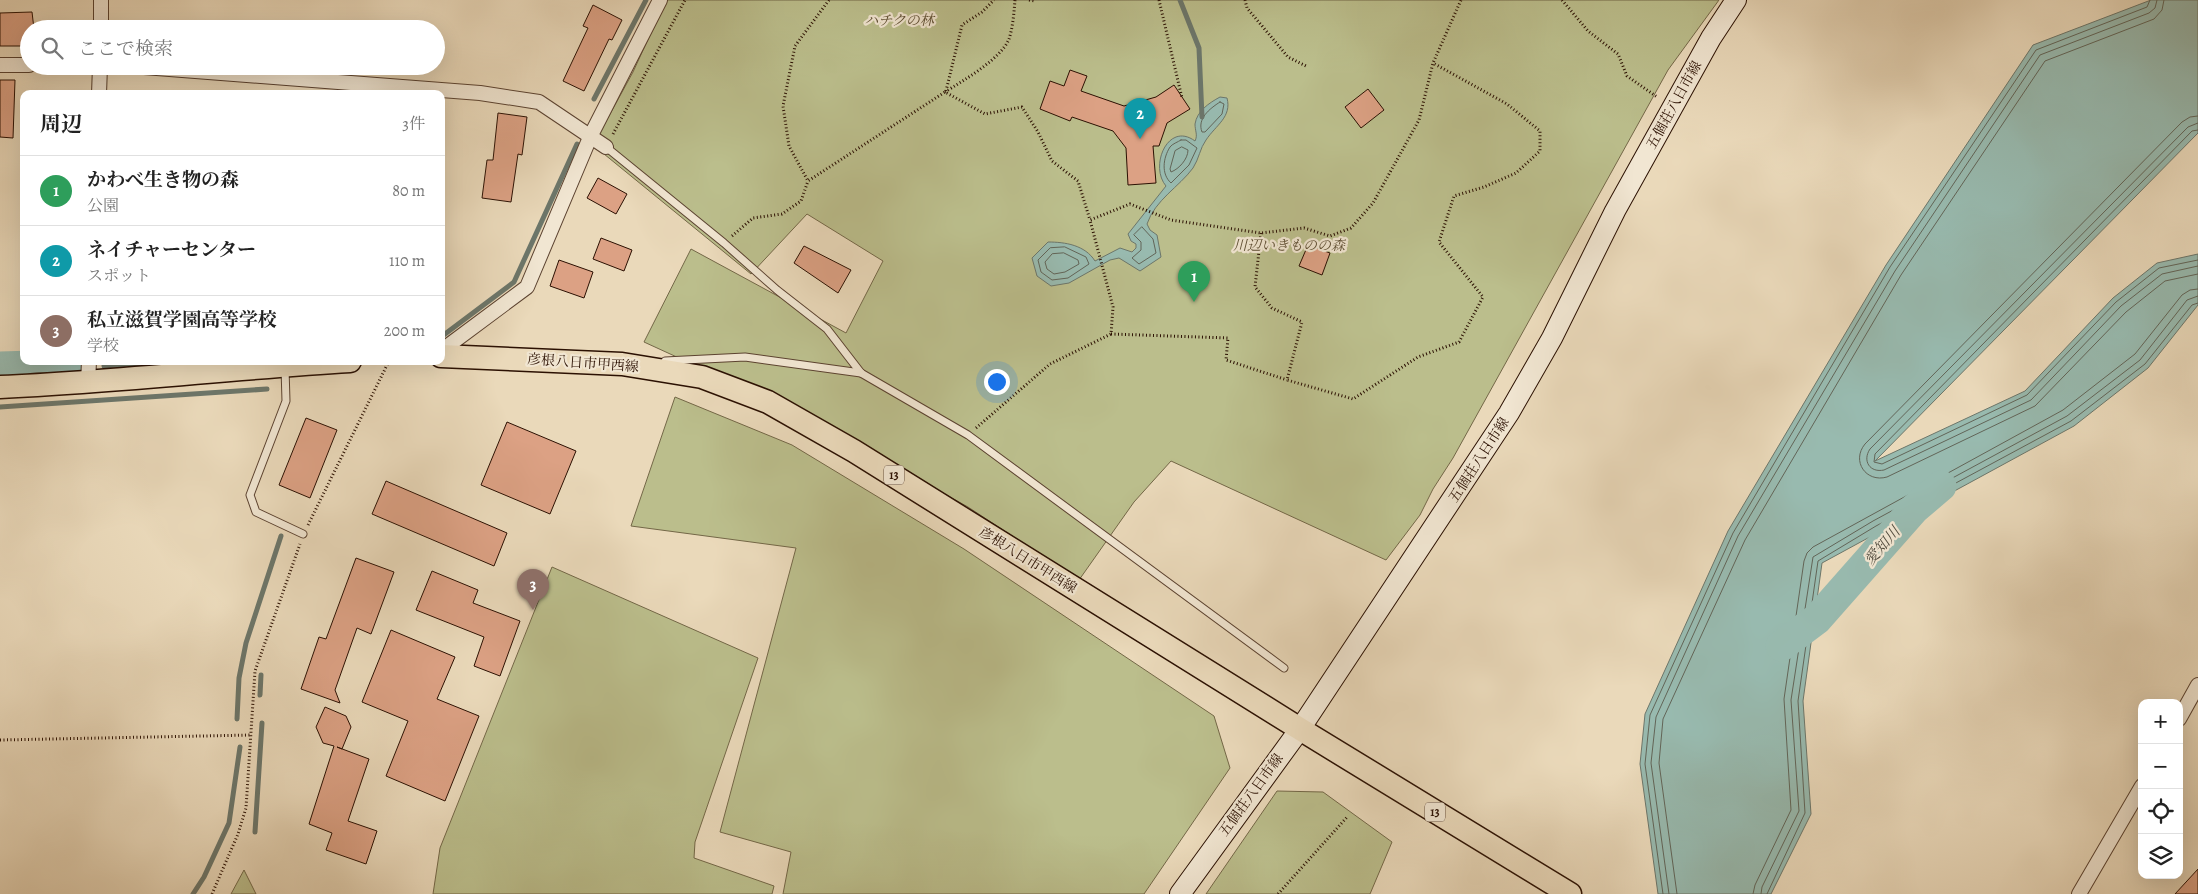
<!DOCTYPE html>
<html lang="ja">
<meta charset="utf-8">
<style>
:root{--surface:#fff;--page:#f6f6f6;--text:#222;--muted:#767676;--line:#e0e0e0;--accent:#0f766e}
body{margin:0;font-family:Alegreya,"Noto Serif JP",serif;background:var(--page);color:var(--text)}
.controls{position:absolute;right:15px;bottom:15px;display:grid;overflow:hidden;border-radius:10px;box-shadow:0 5px 20px #0002}
.controls button{width:45px;height:45px;display:grid;place-items:center;padding:0;border:0;border-bottom:1px solid var(--line);background:var(--surface);color:var(--text);font:25px sans-serif}
.you{position:absolute;left:996px;top:381px;width:18px;height:18px;margin:-12px;border:4px solid #fff;border-radius:50%;background:#1a73e8;box-shadow:0 0 0 8px #1a73e833}
.badge{display:grid;place-items:center;width:32px;height:32px;border-radius:50%;background:var(--accent);color:#fff;font-size:16px;font-weight:700}
.pin{position:absolute;translate:-50% -41px;filter:drop-shadow(0 1px 2px #0008)}
.pin::after{content:'';position:absolute;top:26px;width:18px;height:15px;background:inherit;clip-path:polygon(0 0,100% 0,50% 100%)}
.list{margin:0;padding:0;list-style:none}
h2{display:flex;justify-content:space-between;align-items:center;height:65px;margin:0;padding:0 20px;font-size:21px}
h2 small{font-size:16px;font-weight:400;color:var(--muted)}
.list li{display:grid;grid-template-columns:32px 1fr auto;gap:15px;align-items:center;box-sizing:border-box;height:70px;padding:0 20px;border-top:1px solid var(--line)}
.list b{display:block;font-size:19px;white-space:nowrap}
.list p{margin:0;font-size:16px;white-space:nowrap;color:var(--muted)}
.list em{font-size:16px;font-style:normal;color:var(--muted)}
.icon{flex:none;width:28px;height:28px;fill:none;stroke:currentColor;stroke-width:2;stroke-linecap:round;stroke-linejoin:round}
.map{position:relative;flex:none;width:2198px;height:894px;overflow:hidden}
.search{position:absolute;background:var(--surface);box-shadow:0 5px 20px #0002;left:20px;top:20px;width:425px;height:55px;display:flex;align-items:center;gap:12px;box-sizing:border-box;padding:0 18px;border-radius:28px;color:var(--muted);font-size:19px}
.panel{position:absolute;background:var(--surface);box-shadow:0 5px 20px #0002;left:20px;top:90px;width:425px;height:275px;border-radius:10px}
.map>svg:first-child{display:block}
.green{fill:#bbbe8c;stroke:#736747}
.water{fill:#98baaf;stroke:#6c766a}
.lines{fill:none;stroke-linecap:round;stroke-linejoin:round}
.shore{stroke:#626558;stroke-width:1}
.stream{stroke:#6c766a;stroke-width:5}
.river{stroke:#98baaf;stroke-width:31}
.building{fill:#dca184;stroke:#2b1002}
.service-casing{stroke:#5b4230;stroke-width:9}
.minor-casing{stroke:#5b4230;stroke-width:16}
.secondary-casing{stroke:#2b1002;stroke-width:22}
.primary-casing{stroke:#2b1002;stroke-width:25}
.path{stroke:#2b1002;stroke-width:3;stroke-dasharray:1 2.5;stroke-linecap:butt}
.service{stroke:#f1e6d2;stroke-width:7}
.minor{stroke:#f1e6d2;stroke-width:14}
.secondary{stroke:#f1e6d2;stroke-width:20}
.primary{stroke:#ead9ba;stroke-width:22}
.labels{text-anchor:middle;dominant-baseline:central;stroke-width:4.5;stroke-linejoin:round;paint-order:stroke}
.shield{fill:#f1e6d2;stroke:#665040;stroke-width:1}
.shield-label{font-size:12px;font-weight:bold;fill:#2b1002}
.park-label{font-size:14px;font-style:italic;fill:#5d4d32;stroke:#f1e6d2}
.street-label{font-size:14px;fill:#2b1002;stroke:#f1e6d2}
.water-label{font-size:15px;font-style:italic;fill:#514c3f;stroke:#f1e6d2}
</style>
<div class="map">
<svg width="2198" height="894" viewBox="0 0 2198 894">
<rect width="100%" height="100%" fill="#ead9ba"/>
<filter id="stains"><feTurbulence type="fractalNoise" baseFrequency=".004" numOctaves="4"/><feColorMatrix values="0 0 0 0 .2 0 0 0 0 .09 0 0 0 0 .02 0 0 0 .5 -.17"/></filter>
<radialGradient id="worn" r=".72"><stop offset=".6" stop-color="#630" stop-opacity="0"/><stop offset="1" stop-color="#630" stop-opacity=".3"/></radialGradient>
<!-- green -->
<g class="green">
<path d="M666,0h1053l-51,70 -215,388 -20,31 -13,26 -34,45 -215,-99 -37,41 -55,78 -111,-73 -169,-94 -155,-71 47,-93 155,84 37,-72 -76,-47 -56,60 -158,-129 40,-73z"/>
<path d="M675,397l117,48 172,104 250,167 16,52 -86,126h-361l8,-42 -71,-20 76,-284 -165,-22z"/>
<path d="M552,567l206,91 -63,184 -1,16 80,28 -2,8h-339l7,-46z"/>
<path d="M1277,791l46,1 69,50 -22,52h-164z"/>
<path d="M244,870l12,24h-25z"/>
</g>
<!-- water -->
<g class="water">
<path d="M2151,0h47v133l-323,328 150,-70 88,-93 44,-35 41,-9v51l-50,63 -74,58 -252,137 -19,138 8,113 -40,80h-113l-18,-130 5,-50 83,-183 158,-266 147,-220z"/>
<path d="M1220,97l7,1c5,19 -11,27 -21,42 -6,8 -7,19 -13,28 -14,19 -38,32 -46,56l3,6 7,5 4,22 -21,14 -21,-13 -9,2 -41,23 -18,3 -14,-10 -5,-18 16,-16c17,0 37,3 47,19l25,-13 12,4 4,-4v-4l-5,-3 -3,-7 38,-48c-17,-20 2,-65 29,-45 3,-6 0,-10 0,-17 2,-13 14,-21 25,-27z"/>
</g>
<g class="lines">
<!-- shore -->
<g class="shore">
<path d="M1220,102l4,2 -2,10 -17,18h-3c-5,-13 7,-23 18,-30z"/>
<path d="M2198,116l-8,1 -8,5 -317,322c-14,17 1,39 22,33l148,-71 91,-94 39,-31 33,-7"/>
<path d="M2198,123l-10,4 -318,322c-8,12 0,24 14,21l147,-70 90,-94 41,-32 36,-8"/>
<path d="M2198,130l-6,1 -317,323 -1,8 8,2 145,-69 89,-93 43,-34 39,-8"/>
<path d="M1181,140h5l11,8 -8,17 -18,18c-10,-9 -8,-25 -1,-36 2,-3 8,-5 11,-7z"/>
<path d="M1182,147l6,3c0,9 -9,19 -17,22l-1,-3 5,-18z"/>
<path d="M1142,227l11,12 3,14 -17,11 -7,-6 9,-8v-8l-7,-7z"/>
<path d="M1065,247l21,10 3,7 -21,14 -16,2 -11,-8 -3,-12 12,-12z"/>
<path d="M1064,253l14,7 1,4 -14,8 -11,2 -7,-5 -2,-7 7,-8z"/>
<path d="M1663,894l-18,-130 5,-49 83,-182 157,-266 146,-217 111,-43 3,-7"/>
<path d="M1669,894l-18,-131 5,-46 82,-181 157,-265 145,-216 109,-42 6,-5 2,-8"/>
<path d="M1677,894l-18,-131 4,-44 82,-179 156,-265 144,-214 109,-42 8,-9 2,-10"/>
<path d="M1753,894l2,-9 36,-75 -7,-111 20,-138 3,-8 6,-6 250,-137 72,-56 47,-59 8,-5 8,-1"/>
<path d="M1761,894l1,-7 37,-76 -8,-111 22,-143 60,-36 194,-105 73,-56 47,-60 11,-4"/>
<path d="M1767,894l38,-81 -7,-112 20,-140 58,-35 195,-105 74,-57 47,-59 6,-2"/>
</g>
<!-- stream -->
<g class="stream">
<path d="M1180,0l19,48 3,69"/>
<path d="M594,99l52,-99"/>
<path d="M441,337l73,-55 63,-138"/>
<path d="M104,366l67,-5"/>
<path d="M0,407l267,-18"/>
<path d="M260,695l1,-20"/>
<path d="M237,719l2,-41 7,-35 35,-107"/>
<path d="M255,832l7,-109"/>
<path d="M193,894l11,-17 25,-54 11,-76"/>
</g>
<!-- river -->
<g class="river">
<path d="M0,367l67,-2"/>
<path d="M1781,646l36,-27 97,-110 27,-23"/>
</g>
</g>
<!-- building -->
<g class="building">
<path d="M593,5l29,15 -10,20 -3,-1 -25,52 -21,-10 25,-53 -5,-2z"/>
<path d="M32,12l2,17h-5v17h-29v-33z"/>
<path d="M1070,70l17,6 -6,15 43,15 32,-9 18,-12 16,24 -23,14 -8,23h-6l3,37 -28,2 -2,-37 -13,-17 -41,-14 -2,4 -30,-12 10,-28 14,5z"/>
<path d="M0,80h15l-2,58 -13,-1z"/>
<path d="M1368,89l16,21 -23,18 -16,-21z"/>
<path d="M498,113l29,4 -5,38 -4,-1 -7,48 -29,-4 5,-38h6z"/>
<path d="M598,178l29,16 -11,20 -29,-16z"/>
<path d="M601,238l31,12 -8,21 -31,-12z"/>
<path d="M1308,245l22,8 -8,22 -23,-9z"/>
<path d="M804,246l47,24 -13,23 -44,-30z"/>
<path d="M559,260l34,12 -9,26 -34,-12z"/>
<path d="M306,418l31,12 -27,68 -31,-13z"/>
<path d="M507,422l69,29 -26,63 -69,-29z"/>
<path d="M386,481l121,52 -13,33 -122,-52z"/>
<path d="M356,558l38,14 -23,62 -14,-6 -22,62 5,13 -39,-14 18,-52 7,2z"/>
<path d="M432,571l46,19 -5,13 47,18 -20,55 -26,-10 10,-29 -68,-27z"/>
<path d="M391,630l64,27 -18,42 42,17 -34,85 -59,-25 22,-55 -46,-19z"/>
<path d="M325,707l21,9 5,11 -9,22 -5,-2 32,12 -21,62 29,10 -11,33 -40,-14 6,-17 -23,-9 25,-78 -11,-3 -7,-16z"/>
<path d="M2198,869v25h-23z"/>
</g>
<g class="lines">
<!-- service casing -->
<g class="service-casing">
<g id="service">
<path d="M606,147l118,96 53,47 50,39 34,44 107,62 316,233"/>
<path d="M665,361l80,-4 116,16"/>
<path d="M285,368l1,33 -36,94 6,17 47,22"/>
</g>
</g>
<!-- minor casing -->
<g class="minor-casing">
<g id="minor">
<path d="M101,29v-29"/>
<path d="M0,65h29"/>
<path d="M131,66l349,27 59,9 67,45"/>
<path d="M99,94l1,-28"/>
<path d="M441,351l86,-64 64,-152 69,-135"/>
<path d="M88,384l1,-23"/>
<path d="M2179,719l19,-34"/>
<path d="M2079,894l63,-108"/>
</g>
</g>
<!-- secondary casing -->
<g class="secondary-casing">
<path id="secondary" d="M1180,894l120,-165 209,-316 43,-75 63,-127 96,-173 25,-38"/>
</g>
<!-- primary casing -->
<g class="primary-casing">
<g id="primary">
<path d="M441,356l181,8 80,13 66,25 86,49 446,278 270,165"/>
<path d="M0,387c117,-5 233,-19 350,-26"/>
</g>
</g>
<!-- path -->
<g class="path">
<path d="M829,0l-34,46 -12,60 6,40 19,35 137,-89 40,22 37,-7 16,25 14,29 26,20 12,39"/>
<path d="M1029,0l6,1"/>
<path d="M1159,0l23,98"/>
<path d="M1245,0l2,8 41,49 18,9"/>
<path d="M1562,0l26,31 30,23 9,22 30,21"/>
<path d="M946,91l16,-66 20,-13 12,-12"/>
<path d="M945,92c19,-12 56,-33 64,-53 4,-12 5,-27 6,-39"/>
<path d="M613,134l72,-134"/>
<path d="M1261,233l-6,54 17,21 30,14 -15,58 66,19 65,-42 41,-15 24,-45 -44,-55 15,-46 30,-9 32,-14 24,-22v-20l-33,-27 -74,-41"/>
<path d="M732,236l21,-18 29,-4 19,-13 7,-20"/>
<path d="M1111,334l117,4 -2,22 61,20"/>
<path d="M976,428l74,-64 61,-30 2,-27 -23,-87 40,-16 41,16 90,13 43,-5 26,8 21,-8 22,-25 46,-83 14,-57 28,-63"/>
<path d="M308,525l81,-164"/>
<path d="M0,740l252,-5"/>
<path d="M212,894l26,-60 8,-26 9,-137 45,-127"/>
<path d="M1278,894l70,-78"/>
</g>
<!-- service -->
<use href="#service" class="service"/>
<!-- minor -->
<use href="#minor" class="minor"/>
<!-- secondary -->
<use href="#secondary" class="secondary"/>
<!-- primary -->
<use href="#primary" class="primary"/>
</g>
<g class="labels">
<!-- shield labels -->
<g class="shield">
<rect x="884" y="465.5" width="20" height="19" rx="4"/>
<rect x="1425" y="802.5" width="20" height="19" rx="4"/>
</g>
<g class="shield-label">
<text x="894" y="475">13</text>
<text x="1435" y="812">13</text>
</g>
<!-- park labels -->
<g class="park-label">
<text x="899" y="20">ハチクの林</text>
<text x="1289" y="245">川辺いきものの森</text>
</g>
<!-- street labels -->
<g class="street-label">
<text transform="translate(1674 105) rotate(-61)">五個荘八日市線</text>
<text transform="translate(583 363) rotate(4)">彦根八日市甲西線</text>
<text transform="translate(1479 460) rotate(-57)">五個荘八日市線</text>
<text transform="translate(1028 560) rotate(32)">彦根八日市甲西線</text>
<text transform="translate(1251 795) rotate(-54)">五個荘八日市線</text>
</g>
<!-- water labels -->
<g class="water-label">
<text transform="translate(1882 546) rotate(-49)">愛知川</text>
</g>
</g>
<rect width="100%" height="100%" filter="url(#stains)"/>
<rect width="100%" height="100%" fill="url(#worn)"/>
</svg>
<div class="controls">
<button>+</button>
<button>−</button>
<button><svg class="icon" aria-label="locate" viewBox="0 0 24 24"><circle cx="12" cy="12" r="6"/><path d="M12 2v4M12 18v4M2 12h4M18 12h4"/></svg></button>
<button><svg class="icon" aria-label="layers" viewBox="0 0 24 24"><path d="M12 4l9 5-9 5-9-5zM3 14l9 5 9-5"/></svg></button>
</div>
<div class="you"></div>
<div class="pin badge" style="left:1194px;top:302px;background:#2e9e5b">1</div>
<div class="pin badge" style="left:1140px;top:139px;background:#0f9aa8">2</div>
<div class="pin badge" style="left:533px;top:610px;background:#8d6e63">3</div>
<div class="search"><svg class="icon" aria-label="search" viewBox="0 0 24 24"><circle cx="10" cy="10" r="6"/><path d="M15 15l6 6"/></svg>ここで検索</div>
<section class="panel">
<h2>周辺<small>3件</small></h2>
<ul class="list">
<li><span class="badge" style="background:#2e9e5b">1</span><div><b>かわべ生き物の森</b><p>公園</p></div><em>80 m</em></li>
<li><span class="badge" style="background:#0f9aa8">2</span><div><b>ネイチャーセンター</b><p>スポット</p></div><em>110 m</em></li>
<li><span class="badge" style="background:#8d6e63">3</span><div><b>私立滋賀学園高等学校</b><p>学校</p></div><em>200 m</em></li>
</ul>
</section>
</div>
